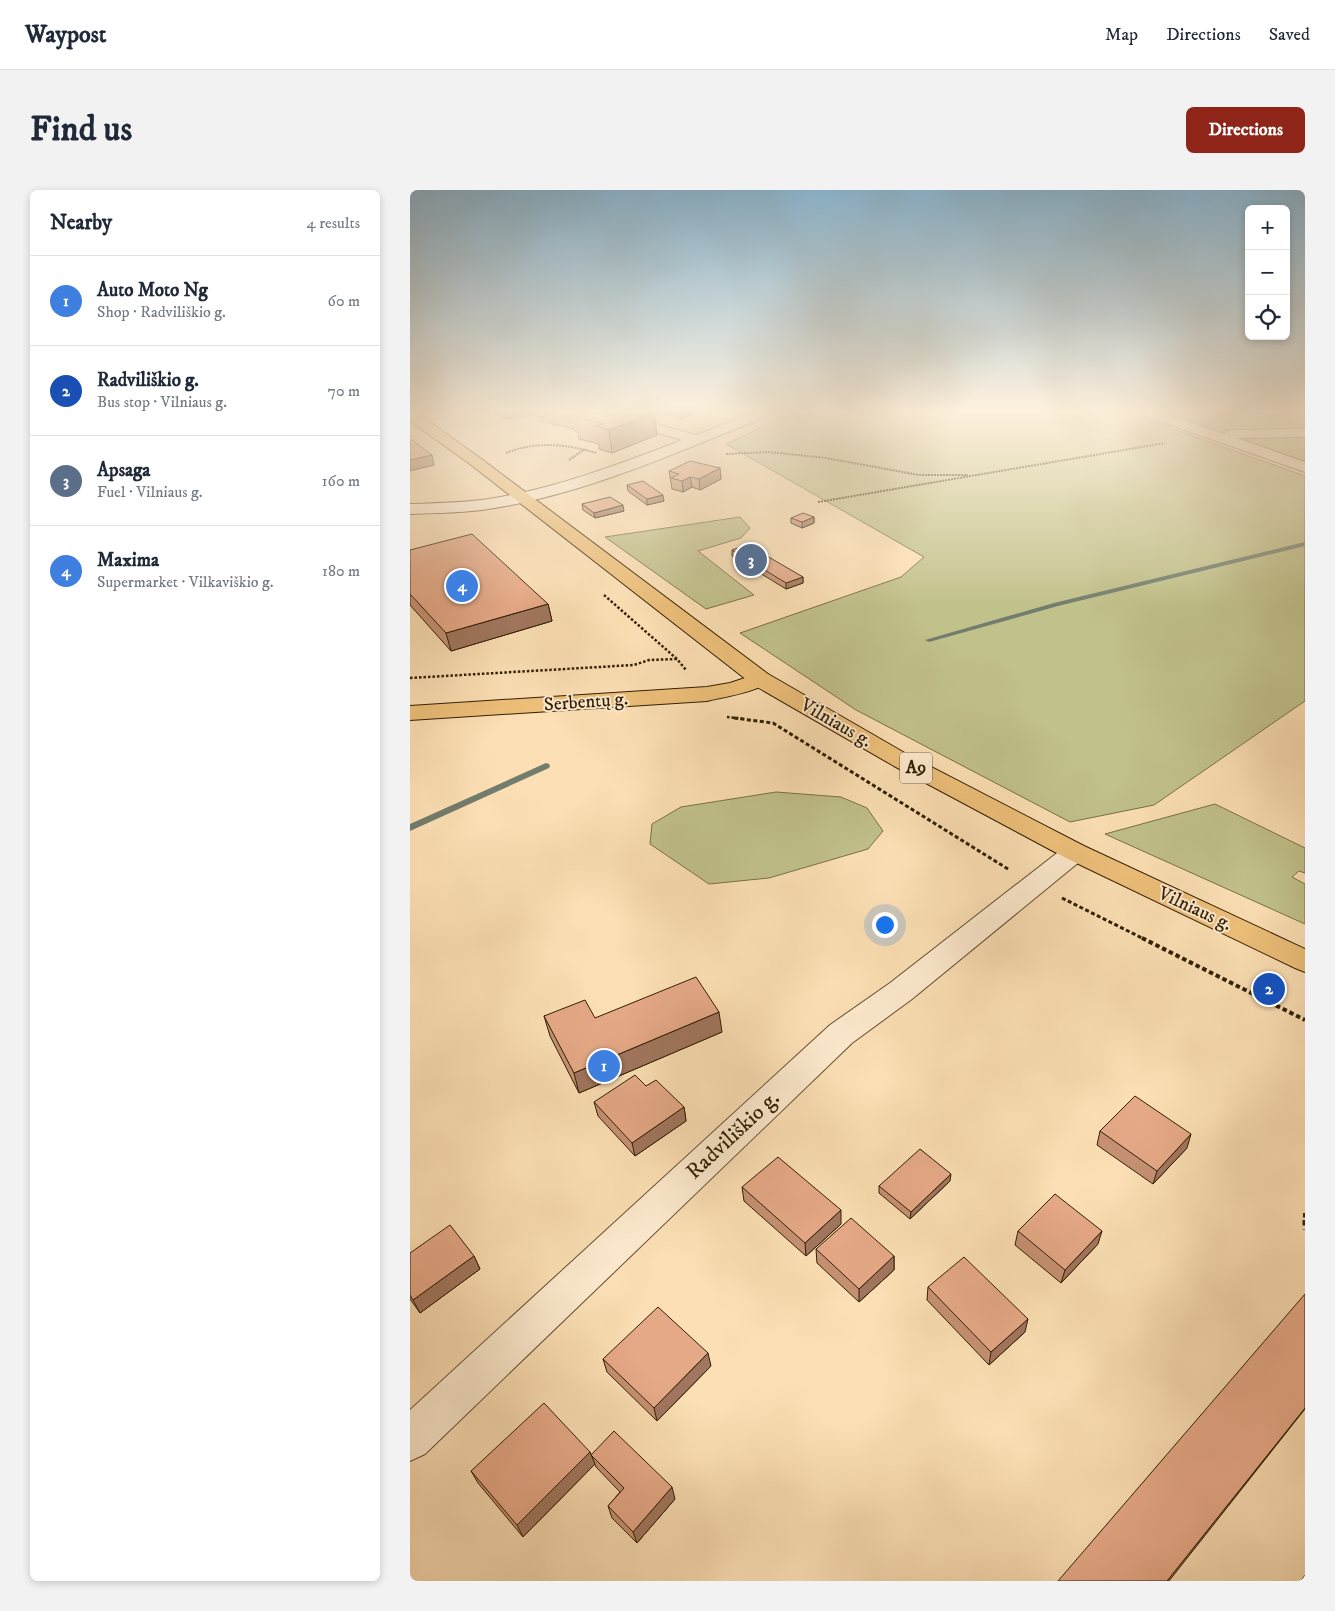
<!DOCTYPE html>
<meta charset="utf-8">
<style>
:root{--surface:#fff;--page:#f2f2f3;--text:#1f2937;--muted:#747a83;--line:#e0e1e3;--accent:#8f2418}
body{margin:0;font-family:"IM FELL DW Pica",serif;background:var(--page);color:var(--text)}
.controls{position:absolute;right:15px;top:15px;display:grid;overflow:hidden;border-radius:8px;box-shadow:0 2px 8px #0003}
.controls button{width:45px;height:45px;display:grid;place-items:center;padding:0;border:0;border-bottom:1px solid var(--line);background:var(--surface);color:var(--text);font:25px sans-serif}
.you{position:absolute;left:474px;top:734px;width:18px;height:18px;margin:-12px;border:4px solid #fff;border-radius:50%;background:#1a73e8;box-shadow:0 0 0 8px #1a73e833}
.badge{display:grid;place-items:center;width:32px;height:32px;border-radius:50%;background:var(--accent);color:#fff;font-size:16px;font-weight:700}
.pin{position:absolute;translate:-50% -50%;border:2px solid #fff;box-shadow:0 1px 5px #0006}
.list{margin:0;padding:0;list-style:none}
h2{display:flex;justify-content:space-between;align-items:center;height:65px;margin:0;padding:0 20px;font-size:21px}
h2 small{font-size:16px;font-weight:400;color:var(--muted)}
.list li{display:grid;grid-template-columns:32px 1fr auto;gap:15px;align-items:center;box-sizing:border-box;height:90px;padding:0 20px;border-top:1px solid var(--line)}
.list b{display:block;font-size:19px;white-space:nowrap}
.list p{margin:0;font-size:16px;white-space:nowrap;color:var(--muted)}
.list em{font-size:16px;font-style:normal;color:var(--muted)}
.icon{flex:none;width:28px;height:28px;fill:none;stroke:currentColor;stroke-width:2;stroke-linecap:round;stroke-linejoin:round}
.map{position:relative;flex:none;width:895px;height:1391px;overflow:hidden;border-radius:8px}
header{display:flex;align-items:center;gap:30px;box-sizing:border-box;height:70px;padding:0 25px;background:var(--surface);border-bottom:1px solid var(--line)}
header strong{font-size:24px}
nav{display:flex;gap:28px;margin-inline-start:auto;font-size:18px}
.intro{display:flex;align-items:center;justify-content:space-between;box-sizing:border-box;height:120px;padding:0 30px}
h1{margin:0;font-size:35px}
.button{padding:12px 22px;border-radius:8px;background:var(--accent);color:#fff;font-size:18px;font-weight:700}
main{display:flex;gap:30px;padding:0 30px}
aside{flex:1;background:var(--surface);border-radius:8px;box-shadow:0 2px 8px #0003}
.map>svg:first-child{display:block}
.green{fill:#c1c18b;stroke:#787048}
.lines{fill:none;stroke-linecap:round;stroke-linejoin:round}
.stream{fill:#737d6d;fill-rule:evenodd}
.minor-casing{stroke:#634e30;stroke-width:2}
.major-casing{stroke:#301e04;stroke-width:2}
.highway-casing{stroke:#301e04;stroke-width:2}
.path-far4{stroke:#301e04;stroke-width:2;stroke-dasharray:2 1;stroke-linecap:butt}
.path-far3{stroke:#301e04;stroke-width:2.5;stroke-dasharray:2.5 2;stroke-linecap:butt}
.path-far2{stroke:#301e04;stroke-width:3;stroke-dasharray:4 2.5;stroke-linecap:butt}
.path-far1{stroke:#301e04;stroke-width:4;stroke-dasharray:4.5 3;stroke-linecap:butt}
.path{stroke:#301e04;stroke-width:5;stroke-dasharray:5.5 4;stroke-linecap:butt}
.minor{fill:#fdeace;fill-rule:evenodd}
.major{fill:#eec07a;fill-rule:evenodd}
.highway{fill:#eec07a;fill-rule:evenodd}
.wall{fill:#c69174;stroke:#301e04}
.shaded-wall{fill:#a1765e;stroke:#301e04}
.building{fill:#e6a987;stroke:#301e04}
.labels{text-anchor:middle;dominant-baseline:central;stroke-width:4;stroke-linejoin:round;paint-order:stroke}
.shield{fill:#fdeace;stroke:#6e5b41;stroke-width:1}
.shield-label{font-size:18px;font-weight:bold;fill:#301e04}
.street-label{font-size:19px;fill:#301e04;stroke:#fdeace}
.near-street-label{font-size:22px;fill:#301e04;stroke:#fdeace}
</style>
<header>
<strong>Waypost</strong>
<nav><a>Map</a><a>Directions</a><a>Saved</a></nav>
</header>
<div class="intro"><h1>Find us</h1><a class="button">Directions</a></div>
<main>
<aside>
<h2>Nearby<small>4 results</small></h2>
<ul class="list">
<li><span class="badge" style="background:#3f7fe0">1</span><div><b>Auto Moto Ng</b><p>Shop · Radviliškio g.</p></div><em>60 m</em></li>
<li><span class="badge" style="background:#1a4fb4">2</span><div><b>Radviliškio g.</b><p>Bus stop · Vilniaus g.</p></div><em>70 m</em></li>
<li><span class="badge" style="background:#5c6f8a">3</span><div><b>Apsaga</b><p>Fuel · Vilniaus g.</p></div><em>160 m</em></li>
<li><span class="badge" style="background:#3f7fe0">4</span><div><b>Maxima</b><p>Supermarket · Vilkaviškio g.</p></div><em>180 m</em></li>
</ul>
</aside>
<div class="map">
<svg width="895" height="1391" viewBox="0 0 895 1391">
<rect width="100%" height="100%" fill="#fcdfb4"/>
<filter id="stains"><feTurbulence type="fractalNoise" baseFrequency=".004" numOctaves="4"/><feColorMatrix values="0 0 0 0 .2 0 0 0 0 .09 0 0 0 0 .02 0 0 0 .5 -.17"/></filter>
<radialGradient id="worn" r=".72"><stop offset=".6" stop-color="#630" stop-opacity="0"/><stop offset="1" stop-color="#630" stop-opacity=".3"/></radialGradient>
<!-- green -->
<g class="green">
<path d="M382,223h336l177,63v225l-151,104 -84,17 -214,-112 -116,-77 161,-56 23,-20 -198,-113z"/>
<path d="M740,223h155v54z"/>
<path d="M330,327l10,11 -9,10 -43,13 56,44 -48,14 -101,-72z"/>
<path d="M366,602l65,5 26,11 16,23 -15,18 -99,29 -60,6 -59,-40 2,-20 29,-17z"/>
<path d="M805,614l90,44v25l-6,-2 -7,6 13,7v40l-200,-90z"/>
</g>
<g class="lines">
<!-- stream -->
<g class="stream">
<path d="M895,352v4l-247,60 -129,36 -4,-2 129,-37z"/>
<path d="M136,573l3,1 1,2 -1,2 -139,63v-7z"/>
</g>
<!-- minor casing -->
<g class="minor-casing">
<g id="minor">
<path d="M185,223h21l80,22 56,-22h18l-2,3c-93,37 -186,80 -286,94 -24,3 -48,3 -72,4v-10c24,-1 48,-1 72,-4 70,-10 136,-35 200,-60l-85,-24z"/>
<path d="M733,223h19l63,21 2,-3 5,-1 73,-1v8l-68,1 68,24v10l-160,-56z"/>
<path d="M665,654l9,2 4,6 -4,6 -172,141 -60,44 -427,411 -15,7v-51l420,-385 60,-42 176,-137z"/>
</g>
</g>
<!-- major casing -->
<g class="major-casing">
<path id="major" d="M350,483l8,1 3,5c-10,13 -48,18 -64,22l-297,19v-14l297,-19 23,-4z"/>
</g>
<!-- highway casing -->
<g class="highway-casing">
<path id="highway" d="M0,223h7l63,45 288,216 142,82 174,90 221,103v23l-10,-4 -229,-110 -172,-92 -142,-82 -282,-220 -60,-43z"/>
</g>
<!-- path-far4 -->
<g class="path-far4">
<path d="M96,263c29,-12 61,-9 90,0"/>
<path d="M316,264l43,-2 57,6 93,17h49"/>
<path d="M159,270l16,-11"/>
<path d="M408,312l347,-59"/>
</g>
<!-- path-far3 -->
<g class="path-far3">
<path d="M194,405l73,64 9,11"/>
<path d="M0,488l224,-13 15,-5 28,-1"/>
<path d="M317,527l17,2"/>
</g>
<!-- path-far2 -->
<g class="path-far2">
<path d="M324,528l39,5 235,146"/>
<path d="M652,708l82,41"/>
</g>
<!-- path-far1 -->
<g class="path-far1">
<path d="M732,748l163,82"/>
<path d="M895,1023v8"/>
</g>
<!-- path -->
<path class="path" d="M895,1030v10"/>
<!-- minor -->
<use href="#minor" class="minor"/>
<!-- major -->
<use href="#major" class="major"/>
<!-- highway -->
<use href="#highway" class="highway"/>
</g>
<!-- wall -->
<g class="wall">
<path d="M84,223h160l3,22 -45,18 -13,-4v-5l-20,-5 -1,-7 -3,-1 -1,-2 -35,-8v-3l-3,-1v-2l-27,4 -8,-2z"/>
<path d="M250,223h36l-14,6z"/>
<path d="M310,278l1,11 -21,11 -8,-3 -9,5 -11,-3 -3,-18z"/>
<path d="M217,295l37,16 -17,4 -19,-14z"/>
<path d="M172,314l42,7 -29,7 -12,-8z"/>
<path d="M404,327v6l-12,5 -11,-5v-5z"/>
<path d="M0,360l138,54 4,17 -101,30 -41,-46z"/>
<path d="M322,360l71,27v6l-17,6 -54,-33z"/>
<path d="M134,826l178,16 -143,61 -29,-57z"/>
<path d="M236,896l38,21 2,14 -51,35 -37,-40 -4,-14z"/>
<path d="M690,941l87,17 -34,36 -56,-39z"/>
<path d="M540,991l-40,38 -31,-26v-7z"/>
<path d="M332,997l99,37 -35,32 -62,-55z"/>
<path d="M608,1041l80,13 -37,39 -46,-38z"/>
<path d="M406,1059l78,7v14l-35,32 -42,-39z"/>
<path d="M0,1063l64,3 6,13 -60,44 -10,-14z"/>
<path d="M518,1097l97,45 -36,33 -62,-65z"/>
<path d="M193,1169l108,7 -54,55 -50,-49z"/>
<path d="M180,1262l5,12 -72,73 -45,-54 -7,-12z"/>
<path d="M181,1265l84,44 -38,44 -25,-25 -4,-12 12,-14 -24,-25z"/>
</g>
<!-- shaded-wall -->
<g class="shaded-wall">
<path d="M97,223h28l1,2 -27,4z"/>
<path d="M244,223l3,22 -45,18 -3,-23z"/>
<path d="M274,223h12l-14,6v-5z"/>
<path d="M22,265l2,10 -24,6v-11z"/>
<path d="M310,278l1,11 -21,11 -1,-11z"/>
<path d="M280,287l2,10 -9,5 -1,-11z"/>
<path d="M253,305l1,6 -17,4v-6z"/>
<path d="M213,315l1,6 -29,7 -1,-5z"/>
<path d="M404,327v6l-12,5v-6z"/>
<path d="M393,387v6l-17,6v-6z"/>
<path d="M138,414l4,17 -101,30 -5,-18z"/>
<path d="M309,822l3,20 -143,61 -5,-20z"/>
<path d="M274,917l2,14 -51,35 -3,-13z"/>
<path d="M781,944l-4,14 -34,36 4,-13z"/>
<path d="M541,984l-1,7 -40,38 1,-7z"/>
<path d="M431,1020v14l-35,32 -1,-13z"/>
<path d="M692,1041l-4,13 -37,39 4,-13z"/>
<path d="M64,1066l6,13 -60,44 -7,-13z"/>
<path d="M484,1066v14l-35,32v-13z"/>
<path d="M618,1129l-3,13 -36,33 2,-13z"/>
<path d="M298,1163l3,13 -54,55 -3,-13z"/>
<path d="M895,1218v1l-136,172h-2z"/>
<path d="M180,1262l5,12 -72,73 -6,-12z"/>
<path d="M262,1297l3,12 -38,44 -4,-11z"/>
</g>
<!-- building -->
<g class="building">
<path d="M174,223h70l-45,17 -13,-4 7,-2 -28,-8z"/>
<path d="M0,250h2l20,15 -22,5z"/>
<path d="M280,271l30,7 -21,11 -9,-2 -8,4 -11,-3 8,-4 -10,-3z"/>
<path d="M233,291l20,14 -16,4 -20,-14z"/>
<path d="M200,307l13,8 -29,8 -12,-9z"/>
<path d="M393,323l11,4 -12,5 -11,-4z"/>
<path d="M62,344l76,70 -102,29 -36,-39v-44z"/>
<path d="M338,355l55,32 -17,6 -54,-33z"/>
<path d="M286,787l23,35 -145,61 -30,-57 41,-16 10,18z"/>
<path d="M225,885l11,11 10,-6 28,27 -52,36 -38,-41z"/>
<path d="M725,906l56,38 -34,37 -57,-40z"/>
<path d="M510,959l31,25 -40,38 -32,-26z"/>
<path d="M368,967l63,53 -36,33 -63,-56z"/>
<path d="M645,1004l47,37 -37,39 -47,-39z"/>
<path d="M441,1028l43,38 -35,33 -43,-40z"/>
<path d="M40,1035l24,31 -61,44 -3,-5v-42z"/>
<path d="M554,1067l64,62 -37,33 -63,-65z"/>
<path d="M895,1104v114l-138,173h-109z"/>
<path d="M248,1117l50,46 -54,55 -51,-49z"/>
<path d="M134,1213l46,49 -73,73 -46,-54z"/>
<path d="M204,1241l58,56 -39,45 -25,-26 16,-18 -33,-33z"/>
<path d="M895,1385v6h-4z"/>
</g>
<!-- sky -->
<linearGradient id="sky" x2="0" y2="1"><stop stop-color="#8bb7d3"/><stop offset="0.53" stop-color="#fef1dd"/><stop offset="1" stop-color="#fef1dd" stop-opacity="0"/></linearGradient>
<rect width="895" height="417" fill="url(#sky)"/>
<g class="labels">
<!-- shield labels -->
<rect class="shield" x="490" y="562.5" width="32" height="31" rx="4"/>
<g class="shield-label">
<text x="506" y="578">A9</text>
</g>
<!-- street labels -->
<g class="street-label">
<text transform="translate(176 512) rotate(-4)">Serbentų g.</text>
<text transform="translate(426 533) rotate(30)">Vilniaus g.</text>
<text transform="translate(785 719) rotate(25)">Vilniaus g.</text>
</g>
<!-- near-street labels -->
<g class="near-street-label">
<text transform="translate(323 945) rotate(-43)">Radviliškio g.</text>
</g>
</g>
<rect width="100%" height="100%" filter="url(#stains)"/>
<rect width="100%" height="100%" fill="url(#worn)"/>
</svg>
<div class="controls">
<button>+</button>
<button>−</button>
<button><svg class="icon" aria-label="locate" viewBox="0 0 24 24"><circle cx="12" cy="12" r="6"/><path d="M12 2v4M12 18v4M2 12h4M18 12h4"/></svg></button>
</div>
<div class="you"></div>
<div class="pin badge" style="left:194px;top:876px;background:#3f7fe0">1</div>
<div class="pin badge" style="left:859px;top:799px;background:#1a4fb4">2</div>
<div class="pin badge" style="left:341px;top:370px;background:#5c6f8a">3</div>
<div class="pin badge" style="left:52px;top:396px;background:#3f7fe0">4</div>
</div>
</main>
